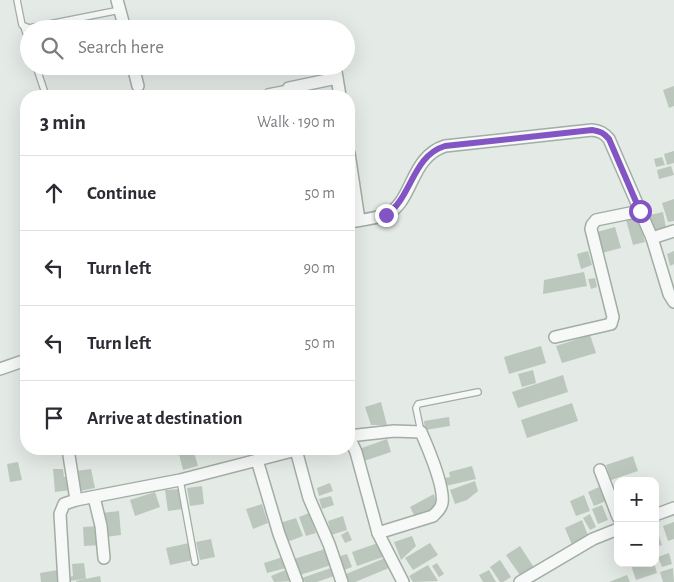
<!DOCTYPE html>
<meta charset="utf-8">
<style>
:root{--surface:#fff;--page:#f2f2f3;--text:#2b2b33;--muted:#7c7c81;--line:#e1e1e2}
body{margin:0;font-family:"Alegreya Sans",sans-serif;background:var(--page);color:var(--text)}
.controls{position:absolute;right:15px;bottom:15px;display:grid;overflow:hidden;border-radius:10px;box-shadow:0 5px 20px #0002}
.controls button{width:45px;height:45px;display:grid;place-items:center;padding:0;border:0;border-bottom:1px solid var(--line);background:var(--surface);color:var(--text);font:25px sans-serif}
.stop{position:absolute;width:15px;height:15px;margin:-11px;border:4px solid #8254c4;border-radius:50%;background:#fff}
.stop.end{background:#8254c4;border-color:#fff;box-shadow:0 1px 5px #0008}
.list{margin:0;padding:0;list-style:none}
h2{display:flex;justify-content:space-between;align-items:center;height:65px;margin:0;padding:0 20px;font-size:21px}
h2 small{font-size:16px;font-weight:400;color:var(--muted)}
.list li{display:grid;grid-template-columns:32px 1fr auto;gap:15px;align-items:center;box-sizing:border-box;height:75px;padding:0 20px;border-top:1px solid var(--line)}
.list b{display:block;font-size:19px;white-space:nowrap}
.list em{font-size:16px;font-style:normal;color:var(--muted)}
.icon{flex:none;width:28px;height:28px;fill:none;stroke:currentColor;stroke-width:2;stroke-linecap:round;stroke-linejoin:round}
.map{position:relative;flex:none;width:674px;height:582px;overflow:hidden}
.search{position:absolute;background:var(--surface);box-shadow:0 5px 20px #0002;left:20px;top:20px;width:335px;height:55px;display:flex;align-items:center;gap:12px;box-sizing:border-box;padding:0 18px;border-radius:28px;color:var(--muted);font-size:19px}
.panel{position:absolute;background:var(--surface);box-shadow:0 5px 20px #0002;left:20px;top:90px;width:335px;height:365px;border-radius:20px}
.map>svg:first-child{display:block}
.building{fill:#bbc7bd}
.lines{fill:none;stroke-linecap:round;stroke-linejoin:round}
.service-casing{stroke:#a2ada4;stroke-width:8}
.minor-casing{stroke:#a2ada4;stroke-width:14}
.service{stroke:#f6f9f7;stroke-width:5.5}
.minor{stroke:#f6f9f7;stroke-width:11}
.route{stroke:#8254c4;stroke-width:6}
</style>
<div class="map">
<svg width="674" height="582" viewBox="0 0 674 582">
<rect width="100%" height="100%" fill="#e4eae5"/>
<!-- building -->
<g class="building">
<path d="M674,86v20l-5,2 -6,-18z"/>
<path d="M674,151v12l-7,2 -3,-11z"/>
<path d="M662,157l3,8 -9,2 -2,-8z"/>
<path d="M671,166l3,9 -15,4 -2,-9z"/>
<path d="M674,199v22l-6,1 -6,-19z"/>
<path d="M663,212l3,16 -13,3 -3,-16z"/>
<path d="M638,217l7,25 -12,3 -7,-25z"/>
<path d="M615,227l6,21 -19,5 -5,-21z"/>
<path d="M588,251l4,14 -11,4 -4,-15z"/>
<path d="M674,251v13l-4,2 -3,-12z"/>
<path d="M584,272l3,14 -44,8 1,-14z"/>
<path d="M595,278l2,9 -6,2 -3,-10z"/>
<path d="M590,335l6,18 -34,10 -6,-17z"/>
<path d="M541,346l5,17 -37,11 -5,-17z"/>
<path d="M533,370l3,13 -14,4 -4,-13z"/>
<path d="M563,375l5,17 -50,16 -6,-16z"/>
<path d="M381,402l6,23h-16l-6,-18z"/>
<path d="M572,403l6,18 -51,17 -6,-18z"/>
<path d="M449,417l1,9 -25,4 -1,-9z"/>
<path d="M387,439l4,13 -27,9 -5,-12z"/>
<path d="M180,449h13l5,17 -15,4 -5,-20z"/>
<path d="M633,456l5,15 -27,9 -5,-15z"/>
<path d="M18,462l4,18 -12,2 -3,-18z"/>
<path d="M472,466l4,13 -35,8 -1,-8 10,-2 -1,-5z"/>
<path d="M53,469h10l1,8 6,-1 1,14 -16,2z"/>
<path d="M91,469l4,19 -15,3 -4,-20z"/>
<path d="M475,481l3,10 -11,9 -12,4 -5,-14z"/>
<path d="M330,483l3,8 -14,5 -2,-8z"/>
<path d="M202,486l2,18 -14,2 -3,-18z"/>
<path d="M599,487l7,14 -12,5 -6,-14z"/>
<path d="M181,489l2,20 -15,2 -3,-21z"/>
<path d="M155,492l5,15 -25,9 -5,-16z"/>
<path d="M434,494l3,14 -21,11 -6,-12z"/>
<path d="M584,495l6,16 -14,5 -6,-15z"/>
<path d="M331,496l3,9 -12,4 -3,-10z"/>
<path d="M262,504l6,19 -15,6 -7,-20z"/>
<path d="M602,505l6,15 -10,4 -6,-15z"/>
<path d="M119,511l2,24 -16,2 -3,-24z"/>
<path d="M309,513l7,20 -10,3 -7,-19z"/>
<path d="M590,514l6,13 -6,3 -7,-12z"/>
<path d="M343,516l4,14 -16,5 -3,-14z"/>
<path d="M296,518l7,18 -16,6 -7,-19z"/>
<path d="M582,520l7,18 -17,7 -7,-17z"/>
<path d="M674,522v17l-6,2 -5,-15z"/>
<path d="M655,524l7,21 -7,2z"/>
<path d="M100,526l1,19 -17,1 -1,-19z"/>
<path d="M348,531l4,9 -7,3 -4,-8z"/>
<path d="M412,536l4,10 -15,14 -7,-18z"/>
<path d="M211,539l4,18 -15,3 -4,-18z"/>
<path d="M189,543l4,17 -23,5 -4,-17z"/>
<path d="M378,543l5,14 -26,9 -5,-14z"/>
<path d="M430,543l8,12 -25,15 -8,-12z"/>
<path d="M520,546l15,23 -13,9 -16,-23z"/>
<path d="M325,549l6,16 -31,10 -6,-16z"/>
<path d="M669,553l3,11 -10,3 -4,-10z"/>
<path d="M347,554l5,13 -8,3 -4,-14z"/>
<path d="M283,557l3,11 -19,5 -3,-10z"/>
<path d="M385,558l4,10 -34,14h-6l-3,-8z"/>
<path d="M500,560l11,17 -8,5h-3l-10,-15z"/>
<path d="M84,563l2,16 -17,2 1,-4 3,-1 -1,-12z"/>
<path d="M437,563l7,11 -5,3 -7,-11z"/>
<path d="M636,563h18l3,10 -21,7 -5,-15z"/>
<path d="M428,565l10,16 -25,1 -4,-6z"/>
<path d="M331,568l3,8 -17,6h-12l-3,-4z"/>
<path d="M673,568l1,14h-11l-3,-10z"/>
<path d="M288,569l5,12 -19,1 -3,-6z"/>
<path d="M58,570l2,12h-19l-1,-9z"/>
<path d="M489,570l7,12h-13l-4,-7z"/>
<path d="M627,575l3,7h-21z"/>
<path d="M100,576l1,6h-25v-1z"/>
</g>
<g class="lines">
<!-- service casing -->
<g class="service-casing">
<g id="service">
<path d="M17,0l5,25 7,3 91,-18"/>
<path d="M24,27l5,15"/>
<path d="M36,66l10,30"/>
<path d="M264,96l4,-4 21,-4"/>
<path d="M421,432l-5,-24 2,-4 60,-12"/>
<path d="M180,480l15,82"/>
</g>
</g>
<!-- minor casing -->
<g class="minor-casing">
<g id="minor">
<path d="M117,0l8,29"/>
<path d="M133,66l5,20"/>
<path d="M335,66l5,30"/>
<path d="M289,96v-8l48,-10"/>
<path d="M349,153l10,67"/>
<path d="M349,222c12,-2 26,-3 38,-8 26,-12 23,-57 58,-68l147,-16c8,1 12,3 17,9l43,99 17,56 5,8"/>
<path d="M652,238l22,-7"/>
<path d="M555,337l56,-13 2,-7 -22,-88 1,-4 4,-5 44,-9"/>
<path d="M0,369l26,-9"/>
<path d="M349,436l45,-5 27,1c7,16 24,55 21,71 -1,6 -5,9 -9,13l-55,17"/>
<path d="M349,437l7,15 22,81 25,49"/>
<path d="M68,449l8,51"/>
<path d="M296,450l13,48 20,46 13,38"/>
<path d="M257,460l22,74 18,48"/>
<path d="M600,470l18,47"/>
<path d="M94,497l7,29 3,32"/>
<path d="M655,515l19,-7"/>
<path d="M64,582l-4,-68 4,-10 12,-4 104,-20 120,-31"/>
<path d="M520,582l73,-43 25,-10"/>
</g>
</g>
<!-- service -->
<use href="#service" class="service"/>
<!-- minor -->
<use href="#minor" class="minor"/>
</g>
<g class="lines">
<!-- route -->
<path class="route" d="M386,215c26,-17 26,-59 59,-69l147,-16c8,1 12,3 17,9l31,72"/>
</g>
</svg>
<div class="controls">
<button>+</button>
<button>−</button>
</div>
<div class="stop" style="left:640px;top:211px"></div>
<div class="stop end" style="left:386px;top:215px"></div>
<div class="search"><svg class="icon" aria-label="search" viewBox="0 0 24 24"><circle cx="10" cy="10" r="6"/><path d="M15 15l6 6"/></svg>Search here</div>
<section class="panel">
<h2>3 min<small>Walk · 190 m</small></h2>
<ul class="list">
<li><svg class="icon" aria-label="ahead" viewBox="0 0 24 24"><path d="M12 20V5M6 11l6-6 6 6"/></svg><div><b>Continue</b></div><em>50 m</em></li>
<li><svg class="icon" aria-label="left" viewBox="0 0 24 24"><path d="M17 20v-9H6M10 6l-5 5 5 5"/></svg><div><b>Turn left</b></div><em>90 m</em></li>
<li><svg class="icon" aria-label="left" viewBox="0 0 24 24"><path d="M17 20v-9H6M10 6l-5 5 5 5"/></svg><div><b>Turn left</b></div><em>50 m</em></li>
<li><svg class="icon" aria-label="arrive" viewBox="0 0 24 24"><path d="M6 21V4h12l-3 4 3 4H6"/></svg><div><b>Arrive at destination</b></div></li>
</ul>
</section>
</div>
